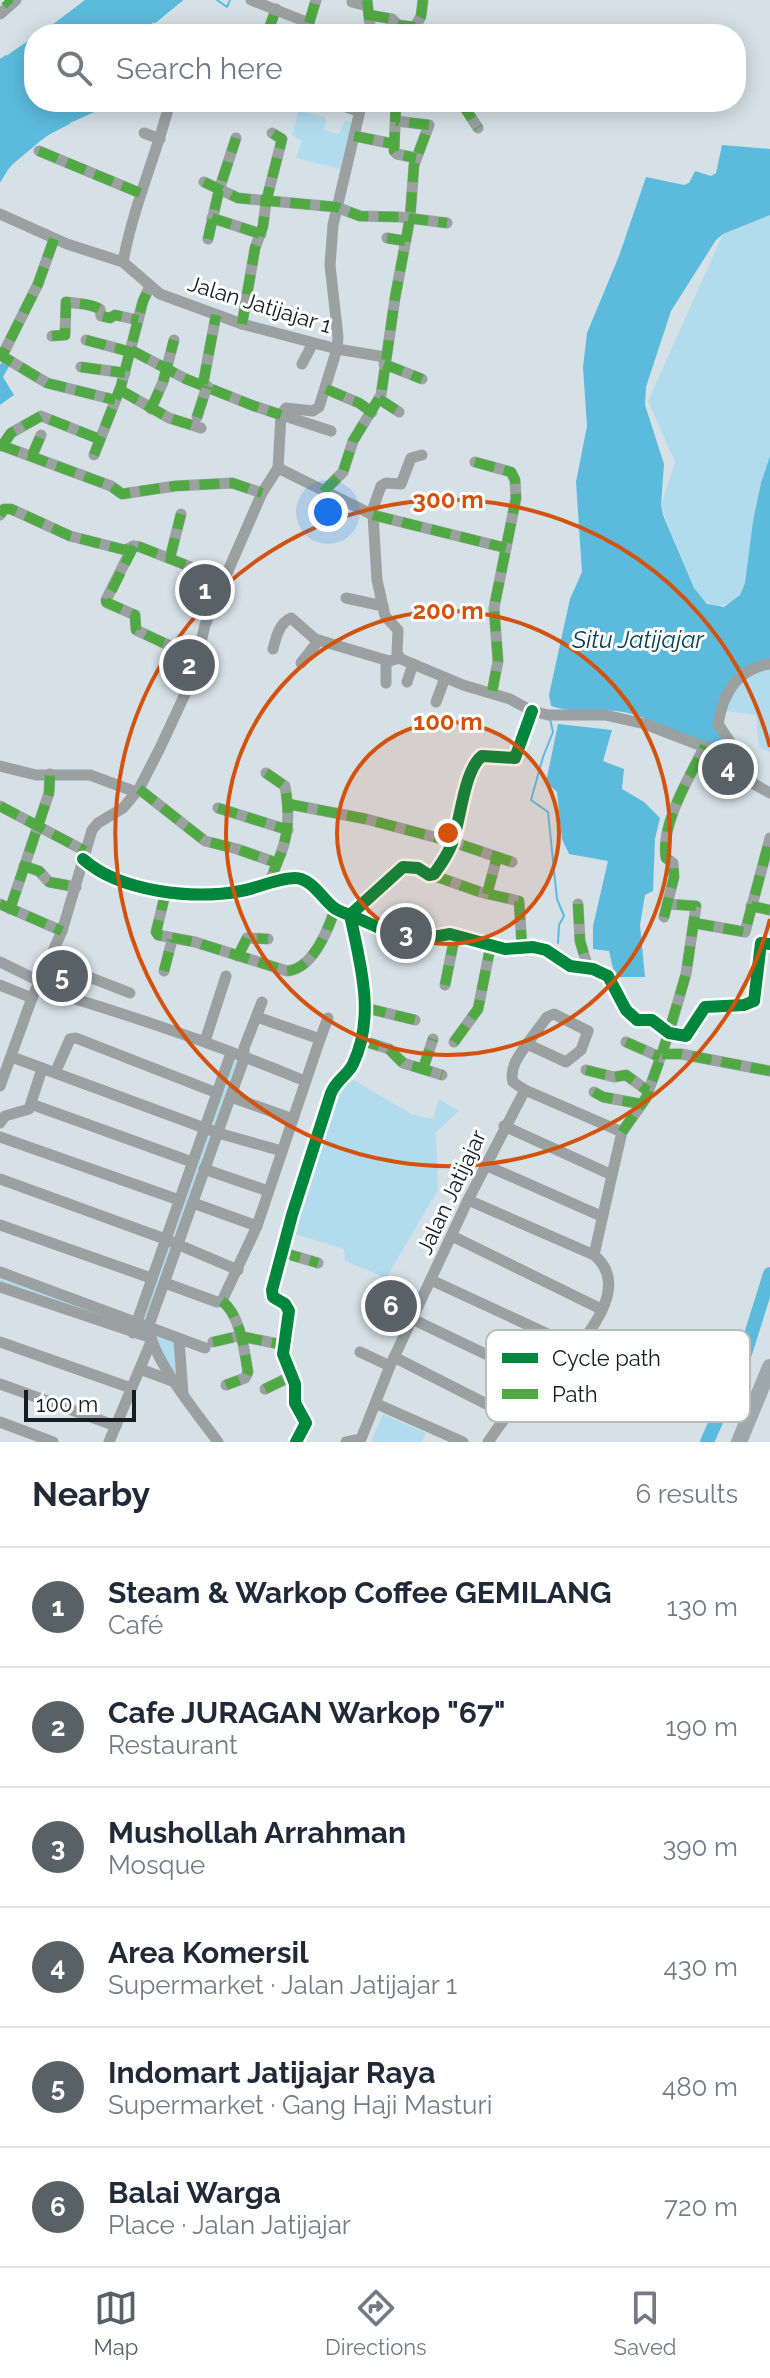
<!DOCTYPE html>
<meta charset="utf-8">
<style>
:root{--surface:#fff;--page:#f6f6f7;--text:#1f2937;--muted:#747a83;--line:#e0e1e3;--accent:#586266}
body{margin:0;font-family:Raleway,sans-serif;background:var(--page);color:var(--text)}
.scale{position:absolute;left:24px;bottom:20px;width:112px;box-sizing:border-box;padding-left:8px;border:4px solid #151d21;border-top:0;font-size:22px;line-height:28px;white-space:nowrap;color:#151d21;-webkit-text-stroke:6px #fff;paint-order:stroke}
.you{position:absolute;left:328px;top:512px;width:28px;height:28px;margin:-20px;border:6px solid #fff;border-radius:50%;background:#1a73e8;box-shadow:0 0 0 12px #1a73e833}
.badge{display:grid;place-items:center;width:52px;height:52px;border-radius:50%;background:var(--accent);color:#fff;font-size:26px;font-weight:700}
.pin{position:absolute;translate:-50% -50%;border:4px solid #fff;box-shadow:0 2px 8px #0006}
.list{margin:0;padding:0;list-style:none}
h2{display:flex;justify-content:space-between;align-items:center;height:104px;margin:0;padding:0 32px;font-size:34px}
h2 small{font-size:26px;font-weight:400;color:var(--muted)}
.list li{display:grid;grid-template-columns:52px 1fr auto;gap:24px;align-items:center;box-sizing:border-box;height:120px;padding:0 32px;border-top:2px solid var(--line)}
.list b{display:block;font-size:30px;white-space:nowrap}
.list p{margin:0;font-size:26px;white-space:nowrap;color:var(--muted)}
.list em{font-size:26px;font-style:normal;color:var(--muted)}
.icon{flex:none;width:44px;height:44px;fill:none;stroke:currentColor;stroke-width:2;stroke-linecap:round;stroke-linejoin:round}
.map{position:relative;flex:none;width:770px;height:1442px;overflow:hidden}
.search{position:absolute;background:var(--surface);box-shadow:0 4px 20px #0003;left:24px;right:24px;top:24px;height:88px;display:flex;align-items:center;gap:20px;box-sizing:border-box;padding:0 28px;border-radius:32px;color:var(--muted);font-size:30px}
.sheet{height:824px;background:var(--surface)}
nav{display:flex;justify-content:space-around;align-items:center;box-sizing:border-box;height:112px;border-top:2px solid var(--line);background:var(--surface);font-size:22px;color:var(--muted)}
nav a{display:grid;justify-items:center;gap:4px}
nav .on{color:var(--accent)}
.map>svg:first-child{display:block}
.green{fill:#b2dcee}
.water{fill:#5cbbdc}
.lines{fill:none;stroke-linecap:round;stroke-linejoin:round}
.stream{stroke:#5cbbdc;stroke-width:2}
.river{stroke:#5cbbdc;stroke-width:14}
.minor{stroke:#9ba0a1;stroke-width:11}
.highway{stroke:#9fa8ac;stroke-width:16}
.quiet{stroke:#51a943;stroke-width:10;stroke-dasharray:20 10;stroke-linecap:butt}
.cycleway-casing{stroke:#fff;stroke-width:17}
.cycleway{stroke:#00873e;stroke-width:12}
.ring{fill:none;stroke:#d3530e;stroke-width:4}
.labels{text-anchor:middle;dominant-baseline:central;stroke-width:6;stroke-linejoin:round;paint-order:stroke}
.street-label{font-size:22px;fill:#151d21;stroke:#fff}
.water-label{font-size:24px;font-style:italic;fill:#073e51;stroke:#fff}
.key{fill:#fff;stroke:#b9bbbc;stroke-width:2}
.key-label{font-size:22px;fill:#151d21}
.centre{fill:#d3530e;stroke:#fff;stroke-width:4}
.ring-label{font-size:24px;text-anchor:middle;font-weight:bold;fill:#d3530e;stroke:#fff;stroke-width:6;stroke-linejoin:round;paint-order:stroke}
</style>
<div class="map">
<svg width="770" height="1442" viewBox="0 0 770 1442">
<rect width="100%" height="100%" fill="#d5e1e7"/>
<!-- green -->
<g class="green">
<path d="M299,110l27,8 -2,12 15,4 6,-13 7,1 -12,47 -44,-11 6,-17 -10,-6z"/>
<path d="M770,215v248l-17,58 -8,62 -5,12 -7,8 -19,4 -13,-9 -7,-10 -30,-73 -3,-10 14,-43 -27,-61 75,-167z"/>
<path d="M770,661v91l-11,-5 -3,-32 -37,-5c7,-34 17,-42 51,-49z"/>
<path d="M244,1048l-95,277 30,15 4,54 -32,-52 -18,-9 -133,-46v-15l136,51 95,-270z"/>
<path d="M345,1075l68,40 20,4 6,-20 20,12 -23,21 2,58 -52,88 -41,-17 -1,-12 -52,-16 12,-48z"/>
<path d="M383,1414l43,19 -4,9h-51z"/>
</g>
<!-- water -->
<g class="water">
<path d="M85,0h97l-43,34h-99z"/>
<path d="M34,38v64h62l-2,9c-37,18 -72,35 -94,70v-121z"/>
<path d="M722,145l48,4v66l-47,19 -7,6 -45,71 -25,76 -1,18 19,59 -3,41 2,10 31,73 13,16 17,3 16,-12 5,-12 8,-62 8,-38 9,-27v205l-31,9 -16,22 -6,26 15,32c-35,-4 -67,-26 -100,-36 -27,-8 -56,1 -81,-8l-2,-11 21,-96 12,-27 -6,-90 11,-56 -4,-59 4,-34 32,-77 27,-79 38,8 5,-2 6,-12 16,5 5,-3z"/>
<path d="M4,359l7,4 -8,14 11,18 -14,10v-40z"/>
<path d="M558,724l54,6 -9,31 21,8 -2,20 22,13 16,16 -5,21 -2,52 -8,4 -5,30 5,52h-30l-6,-26 -16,-2v-23l15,-65 -39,-7 -7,-15 -5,-47 -11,-10z"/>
</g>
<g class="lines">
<!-- stream -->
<g class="stream">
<path d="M217,0l10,7 3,-7"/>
<path d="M155,22l27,-22"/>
<path d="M12,53l22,-15"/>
<path d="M0,60l6,-4"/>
<path d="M74,120l20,-9"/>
<path d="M9,166l37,-31 23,-12"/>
<path d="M0,181l6,-10"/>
<path d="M550,719l3,13 -10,25 -12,43 17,12 9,87 7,17 -5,9 -1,18"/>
</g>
<!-- river -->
<path class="river" d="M707,1442l36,-82 27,-86"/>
<!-- minor -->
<g class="minor">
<path d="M251,0l58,23 -4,11"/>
<path d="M367,0l4,34"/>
<path d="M352,2l15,4"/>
<path d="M0,14l16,-14"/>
<path d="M369,15l23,4 6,6 17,2 6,-11 2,-16"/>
<path d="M309,23l7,-23"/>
<path d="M267,34l9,-25"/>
<path d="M151,102l18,4"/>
<path d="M332,102l26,9"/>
<path d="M362,102l-29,123 -3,40 8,72 -1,12 48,8"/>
<path d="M396,102l-2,49 3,3 19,4"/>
<path d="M461,102l17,26"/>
<path d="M144,133l16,6"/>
<path d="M354,136l40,8"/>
<path d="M39,151l101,42"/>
<path d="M204,182l34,16 98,9 24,9 40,1 47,6"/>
<path d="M0,214l67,30 56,18 37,32 82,30 95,25 -18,58 -6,4 -27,-3 -5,7 -3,53"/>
<path d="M212,218l49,16"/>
<path d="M387,238l18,3"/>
<path d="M54,239l-16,45 -36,72 45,27 68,17"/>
<path d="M208,239l11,-49 17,-52"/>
<path d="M123,262c10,-55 33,-106 47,-160"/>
<path d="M242,324l13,-76 8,-22 3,-24 16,-63 -10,-6"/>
<path d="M52,336l13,-1 1,-33c13,2 23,1 34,7l1,7 9,2 5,-3 23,5"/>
<path d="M86,340l45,12"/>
<path d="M131,350l55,29 68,27 77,25"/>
<path d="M302,364l11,-21"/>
<path d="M384,364l38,15"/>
<path d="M81,367l44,6"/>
<path d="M203,384l13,-69"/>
<path d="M326,389l33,14 13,9"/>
<path d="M120,390l49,28 32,10"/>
<path d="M379,399l20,13"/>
<path d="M151,409l12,-27 11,-42"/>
<path d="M197,417l10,-31"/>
<path d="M0,445l111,41 11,8 53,-8 57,-3 30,10"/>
<path d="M2,446l9,-13 30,-17 58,23"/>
<path d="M94,455l27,-69 22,-85 7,-15"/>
<path d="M32,456l9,-21"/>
<path d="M475,462l36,10 4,8 1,18 -22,110 4,53 -6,31"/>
<path d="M278,468l95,47 4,65 8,36 13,14 -1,23 4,6 62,26 47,14 22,12 16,4h57l40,9 93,36 16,24 16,9"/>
<path d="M323,492l20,-20 10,-31 28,-46 14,-97 15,-80 4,-53 15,-40 -33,-4"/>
<path d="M371,514l10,-28 5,-3 15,1 10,-26 11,-3"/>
<path d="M0,515l4,-6h7l59,27 55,14 9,-4 6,1 84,33"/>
<path d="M373,515l133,33"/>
<path d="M133,546l-27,54 1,3 28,12 1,15 62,29"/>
<path d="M170,558l11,-44"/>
<path d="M346,598l37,8"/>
<path d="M273,649c3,-11 6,-26 18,-31l24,21 74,22"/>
<path d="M301,663l18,-23"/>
<path d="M407,682l6,-18"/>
<path d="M386,683v-18l3,-4 7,-2"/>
<path d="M436,702l9,-24"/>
<path d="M532,711l-17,47 -33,-2c-18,14 -21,62 -29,84 -3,12 -12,24 -19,34l-5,1 -11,-7 -15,-1 -53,48 48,21 30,2 22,-4 55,15 28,-2 13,3 24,16 23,3 15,7 18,34 11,10h15l17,13 17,3 19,-29 39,-2 10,-4 7,-58 9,1"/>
<path d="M738,760l-1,-8 -19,-28c5,-31 19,-55 52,-60"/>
<path d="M0,766l36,9h54l46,17"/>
<path d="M266,773l19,13c5,28 4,51 -8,77"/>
<path d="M712,773l7,-21"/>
<path d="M139,789l66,52 32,8 40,14 -8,21"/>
<path d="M288,804l78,15 87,23 59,20"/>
<path d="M0,806l85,45"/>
<path d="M218,808l70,22"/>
<path d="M83,859c37,33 110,41 158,32 17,-3 37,-13 54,-13 16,0 27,20 38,29 5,4 11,6 17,8 10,48 26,101 3,149 -5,11 -16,15 -22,29l-39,122 -20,75 2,8 11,6 4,7 -6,43 12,30v19l11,20"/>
<path d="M24,866l15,5 10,11 27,5"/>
<path d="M432,875l48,17 39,9 3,46"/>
<path d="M166,891l-10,41 2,3 37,7 92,29c26,-2 41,-41 48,-62"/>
<path d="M487,894l10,-37"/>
<path d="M0,904l62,27"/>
<path d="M578,904l2,37 8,27"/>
<path d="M751,906l19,4"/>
<path d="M10,909l39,-116 1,-19"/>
<path d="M664,917l10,-40 -1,-14 -7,-5c-6,-33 24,-82 39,-112"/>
<path d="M694,923l51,9 25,-94"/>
<path d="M238,956l9,-18 21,1"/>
<path d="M48,961l82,32"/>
<path d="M0,962l41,20"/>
<path d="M164,971l8,-31"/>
<path d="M0,985l32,13"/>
<path d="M445,985l10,-50"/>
<path d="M55,993c85,25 168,54 250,88"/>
<path d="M366,1008l49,12"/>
<path d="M554,1014l34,17 -7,19 -15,12 -39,-18 20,-27z"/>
<path d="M320,1039l8,-21"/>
<path d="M360,1040l29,9 14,14 39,12"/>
<path d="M205,1041l21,-65"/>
<path d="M454,1042l24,-33 13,-65"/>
<path d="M626,1042l34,15"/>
<path d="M527,1044c-8,11 -18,24 -14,38l12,8 97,42"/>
<path d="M662,1054h19l89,17"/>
<path d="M12,1057l206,76 64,18"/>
<path d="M423,1069l10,-30"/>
<path d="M586,1070l28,7 12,-2 22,16"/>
<path d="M55,1073l15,-34 6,-1 141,55"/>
<path d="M0,1086l32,-88 30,-67 30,-101 6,-7 25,-15 16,-19 21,-41 33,-71 12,-52 19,-45 38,-87 16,-25"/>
<path d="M594,1092l9,5 38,7"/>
<path d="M231,1097l62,22"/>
<path d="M31,1104l161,58"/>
<path d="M0,1123l5,-7 24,-7 13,-40"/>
<path d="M0,1137l179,63"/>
<path d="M485,1165l116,51"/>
<path d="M204,1169l64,22"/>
<path d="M612,1175l10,-43 24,-34 23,-65 17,-59 10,-68 -28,-2"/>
<path d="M0,1179l165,60 73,31"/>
<path d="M468,1200l126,55 18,-80 -108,-49"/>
<path d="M193,1203l64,23 63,-187 -63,-22"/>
<path d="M0,1225l151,53"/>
<path d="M452,1236l149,73"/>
<path d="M281,1252l37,11"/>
<path d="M0,1272l205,76"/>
<path d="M431,1280l147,68"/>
<path d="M165,1283l52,19 5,-1 35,-75"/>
<path d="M0,1287l149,50"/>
<path d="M222,1301c19,15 22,49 26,71l-3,6 -19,7"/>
<path d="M412,1319l132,63"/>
<path d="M133,1333l98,-280"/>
<path d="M179,1340l4,54"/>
<path d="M0,1342l131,46"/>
<path d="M213,1342l26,-6 45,9"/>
<path d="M360,1352l30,14"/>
<path d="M394,1357l114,58"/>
<path d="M140,1369l35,13"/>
<path d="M0,1384l116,42"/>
<path d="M265,1389l27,-13"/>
<path d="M377,1404l86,38"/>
<path d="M0,1422l53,20"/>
<path d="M109,1442l42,-100"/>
<path d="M218,1442c-19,-26 -69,-86 -69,-117l95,-266v-11l18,-46"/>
<path d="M346,1442l15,-3 29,-73 78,-166 57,-110"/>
<path d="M488,1442c7,-10 14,-21 23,-30 30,-29 136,-113 83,-157"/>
</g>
<!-- highway -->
<path class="highway" d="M739,1442l31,-75"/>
<!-- quiet -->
<g class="quiet">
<path d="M5,0l5,5"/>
<path d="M367,0l4,34"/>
<path d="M369,15l23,4 6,6 17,2 6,-11 2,-16"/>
<path d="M309,23l7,-23"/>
<path d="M267,34l9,-25"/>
<path d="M396,102l-2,49 3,3 19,4"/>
<path d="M461,102l17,26"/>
<path d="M354,136l40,8"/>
<path d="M39,151l101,42"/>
<path d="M204,182l34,16 98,9 24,9 40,1 47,6"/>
<path d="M212,218l49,16"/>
<path d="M387,238l18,3"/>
<path d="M54,239l-16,45 -36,72 45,27 68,17"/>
<path d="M208,239l11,-49 17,-52"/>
<path d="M242,324l13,-76 8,-22 3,-24 16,-63 -10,-6"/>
<path d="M52,336l13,-1 1,-33c13,2 23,1 34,7l1,7 9,2 5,-3 23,5"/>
<path d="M86,340l45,12"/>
<path d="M131,350l55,29 68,27 27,9"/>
<path d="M384,364l38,15"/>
<path d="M81,367l44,6"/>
<path d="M203,384l13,-69"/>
<path d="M326,389l33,14 13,9"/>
<path d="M120,390l49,28 32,10"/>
<path d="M379,399l20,13"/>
<path d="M151,409l12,-27 11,-42"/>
<path d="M197,417l10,-31"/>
<path d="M0,445l111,41 11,8 53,-8 57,-3 30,10"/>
<path d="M2,446l9,-13 30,-17 58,23"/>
<path d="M94,455l27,-69 22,-85 7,-15"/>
<path d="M32,456l9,-21"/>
<path d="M475,462l36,10 4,8 1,18 -22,110 4,53 -6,31"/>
<path d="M323,492l20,-20 10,-31 28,-46 14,-97 15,-80 4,-53 15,-40 -33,-4"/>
<path d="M0,515l4,-6h7l59,27 55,14 9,-4 6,1 84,33"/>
<path d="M373,515l133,33"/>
<path d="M134,546l-28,56 29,13 1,15 62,29"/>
<path d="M170,558l11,-44"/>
<path d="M266,773l19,13c5,28 4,51 -8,77"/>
<path d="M139,789l66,52 32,8 40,14 -8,21"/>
<path d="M288,804l78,15 87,23 59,20"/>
<path d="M0,806l85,45"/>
<path d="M218,808l70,22"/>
<path d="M24,866l15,5 10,11 27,5"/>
<path d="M432,875l48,17 39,9 3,46"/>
<path d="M166,891l-10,41 2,3 37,7 92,29c26,-2 41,-41 48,-62"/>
<path d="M487,894l10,-37"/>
<path d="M0,904l62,27"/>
<path d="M578,904l2,37 8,27"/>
<path d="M751,906l19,4"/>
<path d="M10,909l39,-116 1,-19"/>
<path d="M664,917l10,-40 -1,-14 -7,-5c-6,-33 24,-82 39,-112"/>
<path d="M694,923l51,9 25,-94"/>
<path d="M238,956l9,-18 21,1"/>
<path d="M164,971l8,-31"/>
<path d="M445,985l10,-50"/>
<path d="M366,1008l49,12"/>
<path d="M360,1040l29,9 14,14 39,12"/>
<path d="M454,1042l24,-33 13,-65"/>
<path d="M626,1042l34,15"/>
<path d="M662,1054h19l89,17"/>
<path d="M423,1069l10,-30"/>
<path d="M586,1070l28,7 12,-2 22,16"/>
<path d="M594,1092l9,5 38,7"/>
<path d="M622,1132l24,-34 16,-44 24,-80 10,-68 -28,-2"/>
<path d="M281,1252l37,11"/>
<path d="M222,1301c19,15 22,49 26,71l-3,6 -19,7"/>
<path d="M213,1342l26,-6 45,9"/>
<path d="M265,1389l27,-13"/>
</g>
<!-- cycleway casing -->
<g class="cycleway-casing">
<g id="cycleway">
<path d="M532,711l-17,47 -33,-2c-18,14 -21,62 -29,84 -3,12 -12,24 -19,34l-5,1 -11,-7 -15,-1 -53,48 48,21 30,2 22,-4 55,15 28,-2 13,3 24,16 23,3 15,7 18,34 11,10h15l17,13 17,3 19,-29 39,-2 10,-4 7,-58 9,1"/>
<path d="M83,859c37,33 110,41 158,32 17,-3 37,-13 54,-13 16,0 27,20 38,29 5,4 11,6 17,8 10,48 26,101 3,149 -5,11 -16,15 -22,29l-39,122 -20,75 1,7 12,7 4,7 -6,43 12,30v19l11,20 -10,19"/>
</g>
</g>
<!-- cycleway -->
<use href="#cycleway" class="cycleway"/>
</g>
<!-- distance rings -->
<circle cx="448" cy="833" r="111" fill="#d3530e" fill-opacity=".12"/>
<g class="ring">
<circle cx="448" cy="833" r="111"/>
<circle cx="448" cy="833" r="222"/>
<path d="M770 919A333 333 0 1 1 770 747"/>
</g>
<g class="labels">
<!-- street labels -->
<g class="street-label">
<text transform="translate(260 304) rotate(17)">Jalan Jatijajar 1</text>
<text transform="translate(451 1192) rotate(-65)">Jalan Jatijajar</text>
</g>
<!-- water labels -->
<g class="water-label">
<text x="638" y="639">Situ Jatijajar</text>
</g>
</g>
<!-- legend -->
<rect x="486" y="1330" width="264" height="92" rx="12" class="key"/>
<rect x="502" y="1353" width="36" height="10" fill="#00873e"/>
<rect x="502" y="1389" width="36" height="10" fill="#51a943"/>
<g class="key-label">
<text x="552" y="1366">Cycle path</text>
<text x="552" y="1402">Path</text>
</g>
<circle cx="448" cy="833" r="12" class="centre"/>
<g class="ring-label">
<text x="448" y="508">300 m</text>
<text x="448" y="619">200 m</text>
<text x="448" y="730">100 m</text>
</g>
</svg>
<div class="scale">100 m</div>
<div class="you"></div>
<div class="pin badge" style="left:205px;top:590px">1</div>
<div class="pin badge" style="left:189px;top:665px">2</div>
<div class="pin badge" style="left:406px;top:933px">3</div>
<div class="pin badge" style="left:728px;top:769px">4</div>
<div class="pin badge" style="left:62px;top:976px">5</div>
<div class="pin badge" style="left:391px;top:1306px">6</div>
<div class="search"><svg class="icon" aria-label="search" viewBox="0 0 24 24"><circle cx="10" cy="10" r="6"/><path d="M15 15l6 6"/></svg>Search here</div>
</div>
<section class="sheet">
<h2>Nearby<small>6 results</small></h2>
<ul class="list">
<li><span class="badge">1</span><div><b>Steam &amp; Warkop Coffee GEMILANG</b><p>Café</p></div><em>130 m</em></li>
<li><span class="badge">2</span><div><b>Cafe JURAGAN Warkop &quot;67&quot;</b><p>Restaurant</p></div><em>190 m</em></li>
<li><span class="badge">3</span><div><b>Mushollah Arrahman</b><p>Mosque</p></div><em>390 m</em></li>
<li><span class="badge">4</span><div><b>Area Komersil</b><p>Supermarket · Jalan Jatijajar 1</p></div><em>430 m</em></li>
<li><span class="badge">5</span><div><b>Indomart Jatijajar Raya</b><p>Supermarket · Gang Haji Masturi</p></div><em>480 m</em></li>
<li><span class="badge">6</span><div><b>Balai Warga</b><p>Place · Jalan Jatijajar</p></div><em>720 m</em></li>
</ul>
</section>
<nav>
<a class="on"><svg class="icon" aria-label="map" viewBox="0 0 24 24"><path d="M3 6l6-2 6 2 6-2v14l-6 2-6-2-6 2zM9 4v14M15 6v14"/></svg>Map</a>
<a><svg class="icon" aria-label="directions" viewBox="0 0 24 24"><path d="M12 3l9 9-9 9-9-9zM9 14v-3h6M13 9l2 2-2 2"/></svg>Directions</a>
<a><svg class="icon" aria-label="saved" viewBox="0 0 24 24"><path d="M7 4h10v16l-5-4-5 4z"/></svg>Saved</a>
</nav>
